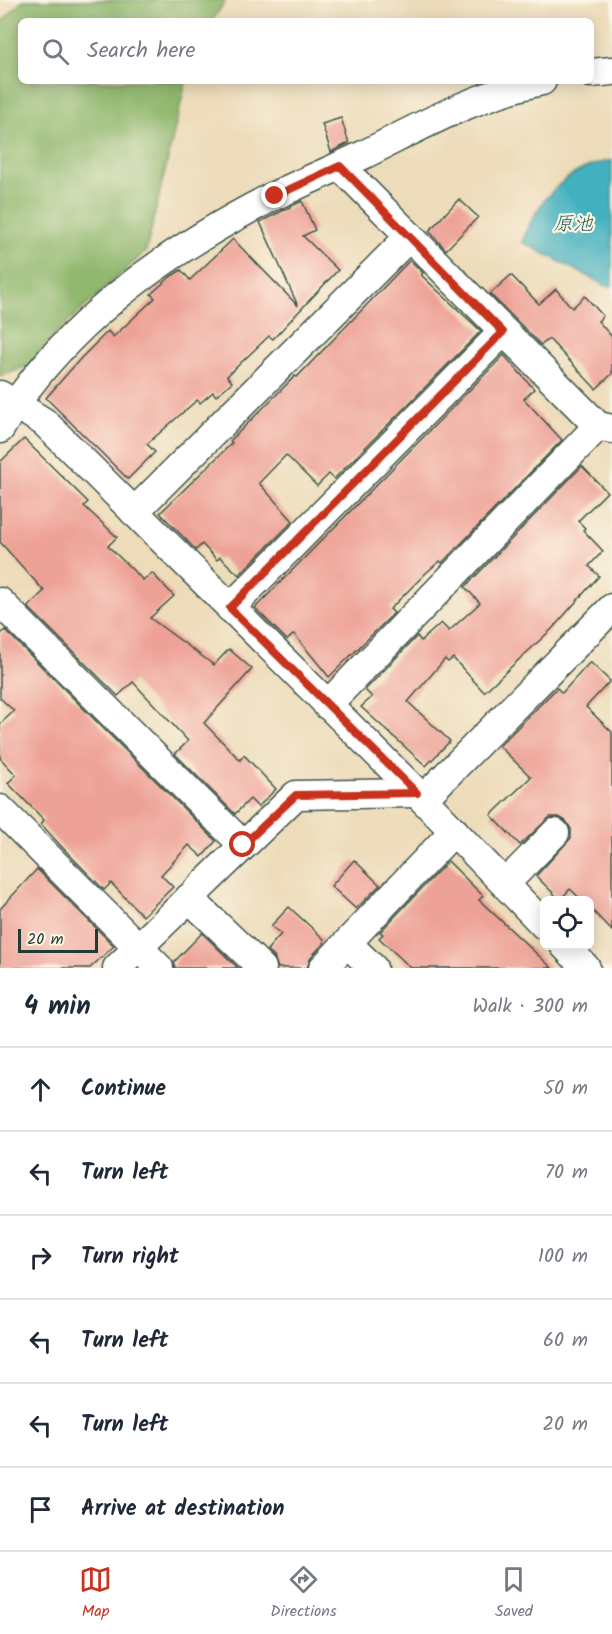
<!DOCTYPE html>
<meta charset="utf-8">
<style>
:root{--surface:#fff;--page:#f2f2f3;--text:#1f2937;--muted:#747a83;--line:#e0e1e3;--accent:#c8321e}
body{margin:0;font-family:Kalam,"Klee One",sans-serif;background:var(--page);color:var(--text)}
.controls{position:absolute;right:18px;bottom:18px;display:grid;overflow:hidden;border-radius:9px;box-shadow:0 3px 15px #0003}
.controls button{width:54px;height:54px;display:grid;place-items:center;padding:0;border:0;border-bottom:2px solid var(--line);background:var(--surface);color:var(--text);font:30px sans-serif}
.scale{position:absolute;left:18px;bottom:15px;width:80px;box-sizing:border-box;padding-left:6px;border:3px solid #1f3d34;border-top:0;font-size:16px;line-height:21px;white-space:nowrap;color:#1f3d34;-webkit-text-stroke:4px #fcf5e5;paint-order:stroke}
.stop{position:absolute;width:18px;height:18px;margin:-14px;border:4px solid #c8321e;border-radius:50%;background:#fff}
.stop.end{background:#c8321e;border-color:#fff;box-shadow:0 2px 6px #0008}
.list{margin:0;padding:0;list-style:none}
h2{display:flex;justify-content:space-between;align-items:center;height:78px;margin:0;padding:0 24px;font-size:26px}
h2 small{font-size:20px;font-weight:400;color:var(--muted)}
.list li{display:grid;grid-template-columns:39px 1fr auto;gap:18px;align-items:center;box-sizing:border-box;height:84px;padding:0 24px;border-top:2px solid var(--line)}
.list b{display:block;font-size:22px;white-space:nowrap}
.list em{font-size:20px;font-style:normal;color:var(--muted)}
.icon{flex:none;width:33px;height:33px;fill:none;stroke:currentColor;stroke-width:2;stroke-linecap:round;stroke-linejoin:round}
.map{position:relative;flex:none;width:612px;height:968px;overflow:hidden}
.search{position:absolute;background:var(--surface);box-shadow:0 3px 15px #0003;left:18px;right:18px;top:18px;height:66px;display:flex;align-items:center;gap:15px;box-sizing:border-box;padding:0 21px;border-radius:9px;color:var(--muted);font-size:22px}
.sheet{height:582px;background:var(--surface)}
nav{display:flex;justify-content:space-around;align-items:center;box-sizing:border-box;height:84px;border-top:2px solid var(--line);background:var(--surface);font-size:16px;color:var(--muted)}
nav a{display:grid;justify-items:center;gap:3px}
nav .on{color:var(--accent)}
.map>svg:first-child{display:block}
.forest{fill:#90b86e;stroke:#587a51;stroke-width:1.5}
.water{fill:#42b0bf;stroke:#30767a;stroke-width:1.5}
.building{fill:#eea297}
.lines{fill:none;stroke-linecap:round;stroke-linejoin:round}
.minor-casing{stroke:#3e5548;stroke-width:31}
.minor{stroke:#fff;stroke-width:28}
.route{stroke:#c8321e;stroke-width:8}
.labels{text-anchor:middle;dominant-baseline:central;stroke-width:4.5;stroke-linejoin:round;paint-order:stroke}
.water-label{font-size:20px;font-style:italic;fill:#2a605e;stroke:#fcf5e5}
</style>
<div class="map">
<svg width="612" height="968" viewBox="0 0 612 968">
<rect width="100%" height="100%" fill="#fcf5e5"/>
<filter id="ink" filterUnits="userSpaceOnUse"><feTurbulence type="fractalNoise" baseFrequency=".0167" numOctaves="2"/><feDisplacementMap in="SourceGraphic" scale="12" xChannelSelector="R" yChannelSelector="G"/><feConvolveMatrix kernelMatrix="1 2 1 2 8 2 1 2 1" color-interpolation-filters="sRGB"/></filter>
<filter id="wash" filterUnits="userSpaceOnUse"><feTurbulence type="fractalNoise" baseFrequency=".008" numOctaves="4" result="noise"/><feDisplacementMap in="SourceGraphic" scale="24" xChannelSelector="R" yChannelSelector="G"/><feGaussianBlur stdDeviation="1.35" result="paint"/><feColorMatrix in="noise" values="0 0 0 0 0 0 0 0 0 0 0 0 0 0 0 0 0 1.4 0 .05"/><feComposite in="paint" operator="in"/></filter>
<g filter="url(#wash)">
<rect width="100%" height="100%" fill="#eddcba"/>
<!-- forest -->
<path class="forest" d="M23,0h203l-14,21h-191v60h165l-40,170 -92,84 -24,30 -30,12v-353z"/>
<!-- water -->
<path class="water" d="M612,160v126h-6l-84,-44c16,-43 44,-74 90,-82z"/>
<g id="blocks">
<!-- building -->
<g class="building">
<path d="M341,118l8,25 -18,9 -9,-28z"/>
<path d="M459,199l19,18 -32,33 -17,-19z"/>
<path d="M302,201l13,29 -12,6 35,34 -65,69 -4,-3 -42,40 5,6 -16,14 -3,-4 -13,11 -3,-3 -50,44 8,8 -27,27 -82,-81 35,-40 27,-27 5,6 42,-39 -4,-4 19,-17 11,-7 9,10 43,-41 65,67 -38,-84z"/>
<path d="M410,260l13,13 -2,2 60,56 -147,148 -5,-5 -12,12 -31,-31 -27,28 34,38 -54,54 -19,-18 -3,3 -15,-16 -6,6 -36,-37 72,-70 -2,-2 65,-65 2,1z"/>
<path d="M511,275l28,29 17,-15 16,19 13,-12 18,20 -5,5 14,16v37l-16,15 -47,-50 -8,6 -51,-51z"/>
<path d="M504,355l30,34 -10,10 38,41 -120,123 -2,-2 -13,11 -37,37 4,4 -65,64 -35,-43 -7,6 -32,-32z"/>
<path d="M24,439l64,63 -4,4 33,31 -9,9 35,34 9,-7 22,23 -24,22 64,47 15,-16 23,20 -48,54 36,37 4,-5 32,34 -18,18 -8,-8 -15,15 -60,-60 13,-13 -55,-59 -15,14 -90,-89 16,-16 -44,-49v-80z"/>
<path d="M582,466l25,26 -29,29 7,7 -2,2 20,21 -14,15 10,10 -47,53 -68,63 -31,-34 -5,4 -3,-3 -37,43 42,39 -24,25 -65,-59 11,-10 -7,-7 52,-54 4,5 20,-18 8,8 31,-28 -15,-16z"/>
<path d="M5,630l211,211 -14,16 -13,-12 -28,30 12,12 -30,29 -32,-33 -7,7 -44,-45 -19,-21 3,-4 -36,-37 8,-8 -16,-17v-34l14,-13 -14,-13v-63z"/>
<path d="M590,662l20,19 -24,26 26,25v199l-22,-23v-8h-8l-12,-11 -10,11 -24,-24 35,-38v-9l-5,-8 -7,-4h-9l-30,28 -29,-30 40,-38 -32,-31 58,-58 5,5z"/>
<path d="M354,860l26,25 -24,24 -25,-23z"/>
<path d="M448,861l35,35 -4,4 73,68h-141l-32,-30 4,-4 -3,-2z"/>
<path d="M37,869l77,77 -24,22h-90v-59z"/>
<path d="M289,907l35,32v4l-13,14 -4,11h-29l-4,-11 -7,-7 14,-16 -10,-8z"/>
<path d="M202,933l36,35h-63l-1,-6z"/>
</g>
</g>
</g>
<g filter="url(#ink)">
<use href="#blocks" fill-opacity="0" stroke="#3e5548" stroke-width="1.5"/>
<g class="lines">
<!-- minor casing -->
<g class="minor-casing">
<g id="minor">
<path d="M591,73l21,-2"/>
<path d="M340,166l258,260 14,3"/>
<path d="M0,395l44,27 373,371 127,132"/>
<path d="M0,429c61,-105 168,-179 274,-233 29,-14 58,-26 87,-40 59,-29 116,-62 181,-75"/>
<path d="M134,512l276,-276"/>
<path d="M0,602l243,243"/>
<path d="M230,608l273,-276"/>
<path d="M327,705l271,-279"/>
<path d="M423,799l189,-191"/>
<path d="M0,809l159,159"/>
<path d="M505,884l50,-51"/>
<path d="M189,898l73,70"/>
<path d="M347,943l26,25"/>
<path d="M564,945l22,23"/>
<path d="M117,968l179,-173 121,-2"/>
<path d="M323,968l131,-137"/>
</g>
</g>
<!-- minor -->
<use href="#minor" class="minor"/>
</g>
</g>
<g class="lines" filter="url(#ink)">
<!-- route -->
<path class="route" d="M243,845l53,-50 121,-2 -187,-185 273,-276 -163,-166 -65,30"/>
</g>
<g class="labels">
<!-- water labels -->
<g class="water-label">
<text x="573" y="225">原池</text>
</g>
</g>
</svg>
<div class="controls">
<button><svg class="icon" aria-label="locate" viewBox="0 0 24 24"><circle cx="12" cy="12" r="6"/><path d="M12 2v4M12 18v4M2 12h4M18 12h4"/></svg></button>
</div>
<div class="scale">20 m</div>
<div class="stop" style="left:243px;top:845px"></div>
<div class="stop end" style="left:275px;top:196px"></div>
<div class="search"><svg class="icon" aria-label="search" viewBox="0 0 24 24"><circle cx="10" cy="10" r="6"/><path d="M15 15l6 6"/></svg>Search here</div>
</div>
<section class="sheet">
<h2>4 min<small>Walk · 300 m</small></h2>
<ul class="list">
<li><svg class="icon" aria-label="ahead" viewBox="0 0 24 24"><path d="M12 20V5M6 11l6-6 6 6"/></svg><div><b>Continue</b></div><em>50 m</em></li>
<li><svg class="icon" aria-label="left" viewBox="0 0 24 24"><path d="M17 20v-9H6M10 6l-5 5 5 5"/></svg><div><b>Turn left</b></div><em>70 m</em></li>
<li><svg class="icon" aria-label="right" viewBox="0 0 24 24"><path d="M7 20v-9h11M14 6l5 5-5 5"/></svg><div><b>Turn right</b></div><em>100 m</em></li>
<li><svg class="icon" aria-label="left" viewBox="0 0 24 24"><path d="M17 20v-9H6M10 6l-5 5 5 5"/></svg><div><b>Turn left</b></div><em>60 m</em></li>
<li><svg class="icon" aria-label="left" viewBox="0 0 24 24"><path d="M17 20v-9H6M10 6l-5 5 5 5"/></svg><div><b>Turn left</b></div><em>20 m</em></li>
<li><svg class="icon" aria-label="arrive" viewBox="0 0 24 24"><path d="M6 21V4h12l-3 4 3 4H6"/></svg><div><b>Arrive at destination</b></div></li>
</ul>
</section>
<nav>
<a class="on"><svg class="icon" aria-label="map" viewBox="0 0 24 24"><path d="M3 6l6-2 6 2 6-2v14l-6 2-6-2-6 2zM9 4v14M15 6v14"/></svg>Map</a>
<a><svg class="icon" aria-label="directions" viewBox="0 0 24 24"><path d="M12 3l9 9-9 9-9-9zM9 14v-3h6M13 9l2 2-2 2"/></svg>Directions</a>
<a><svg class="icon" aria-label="saved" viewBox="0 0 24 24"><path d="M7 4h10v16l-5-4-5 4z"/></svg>Saved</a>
</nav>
